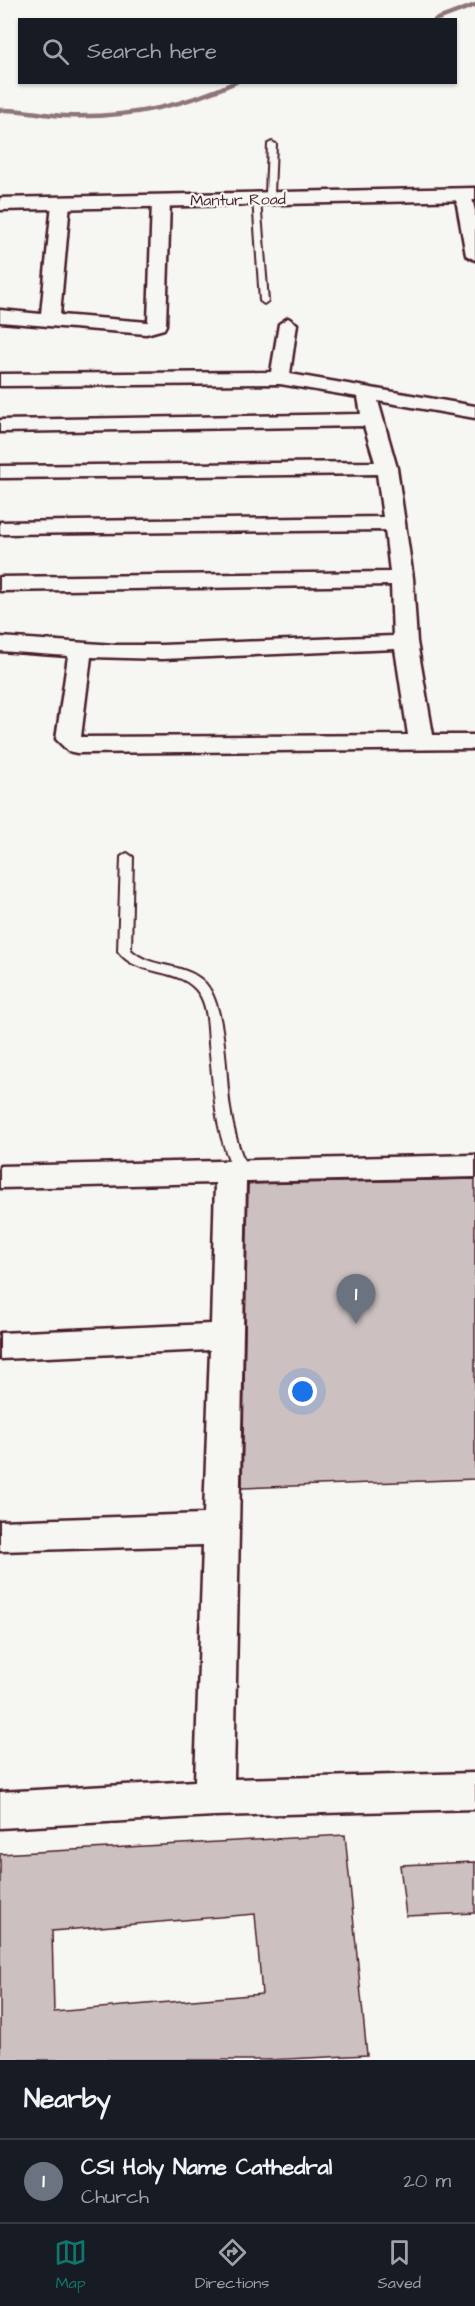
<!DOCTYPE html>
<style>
:root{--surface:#171b24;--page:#242831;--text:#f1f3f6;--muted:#9ea1a6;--line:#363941;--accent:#0f766e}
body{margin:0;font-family:"Architects Daughter",sans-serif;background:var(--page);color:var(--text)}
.you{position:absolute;left:303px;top:1392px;width:21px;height:21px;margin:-15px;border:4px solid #fff;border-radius:50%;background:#1a73e8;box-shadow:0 0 0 9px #1a73e833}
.badge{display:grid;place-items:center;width:39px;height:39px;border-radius:50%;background:var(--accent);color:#fff;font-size:20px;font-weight:700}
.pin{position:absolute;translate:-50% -50px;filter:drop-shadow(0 2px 3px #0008)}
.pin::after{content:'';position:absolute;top:32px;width:21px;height:18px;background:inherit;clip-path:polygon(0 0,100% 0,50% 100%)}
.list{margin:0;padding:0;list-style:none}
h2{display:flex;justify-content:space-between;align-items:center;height:78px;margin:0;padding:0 24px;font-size:26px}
h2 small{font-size:20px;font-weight:400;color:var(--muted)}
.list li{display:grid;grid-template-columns:39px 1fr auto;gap:18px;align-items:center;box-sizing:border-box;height:84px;padding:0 24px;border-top:2px solid var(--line)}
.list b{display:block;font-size:22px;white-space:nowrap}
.list p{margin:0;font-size:20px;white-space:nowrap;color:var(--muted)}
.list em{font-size:20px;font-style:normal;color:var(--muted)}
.icon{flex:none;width:33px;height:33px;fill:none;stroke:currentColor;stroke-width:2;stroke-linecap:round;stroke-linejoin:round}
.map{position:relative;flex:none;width:475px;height:2060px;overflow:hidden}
.search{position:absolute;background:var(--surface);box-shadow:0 2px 4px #0004;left:18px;right:18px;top:18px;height:66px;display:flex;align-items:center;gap:15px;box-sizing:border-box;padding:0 21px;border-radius:0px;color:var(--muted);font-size:22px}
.sheet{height:162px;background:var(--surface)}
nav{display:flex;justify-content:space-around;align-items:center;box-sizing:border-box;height:84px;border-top:2px solid var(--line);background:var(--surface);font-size:16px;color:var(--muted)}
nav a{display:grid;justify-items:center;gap:3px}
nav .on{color:var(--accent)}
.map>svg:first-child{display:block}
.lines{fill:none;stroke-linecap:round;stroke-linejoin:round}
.stream{stroke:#8e747a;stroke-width:4.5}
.building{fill:#ccc1c0;stroke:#4a1f2b;stroke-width:1.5;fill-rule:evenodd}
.lane-casing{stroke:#4a1f2b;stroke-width:4}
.street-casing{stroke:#4a1f2b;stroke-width:5}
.secondary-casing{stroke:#4a1f2b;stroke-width:5}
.lane{fill:#f6f6f2;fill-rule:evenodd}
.street{fill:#f6f6f2;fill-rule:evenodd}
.secondary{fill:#f6f6f2;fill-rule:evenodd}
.labels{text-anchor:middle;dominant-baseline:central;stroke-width:4.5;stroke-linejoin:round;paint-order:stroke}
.far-street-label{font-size:16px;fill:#4a1f2b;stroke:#f6f6f2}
</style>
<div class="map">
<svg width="475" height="2060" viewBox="0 0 475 2060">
<rect width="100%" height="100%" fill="#f6f6f2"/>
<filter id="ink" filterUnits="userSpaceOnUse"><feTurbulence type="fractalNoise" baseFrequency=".0167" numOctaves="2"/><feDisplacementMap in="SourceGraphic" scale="12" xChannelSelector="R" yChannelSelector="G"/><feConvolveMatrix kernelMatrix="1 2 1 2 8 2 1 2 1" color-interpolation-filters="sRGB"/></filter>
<g filter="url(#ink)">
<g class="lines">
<!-- stream -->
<g class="stream">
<path d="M435,20l40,-15"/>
<path d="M0,110c22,-1 43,5 65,6 59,2 117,-9 171,-34"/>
</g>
</g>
<!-- building -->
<g class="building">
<path d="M475,1179v300l-233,9 6,-304z"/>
<path d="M345,1835l22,220 -99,5h-268v-206zM255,1914l7,80 -208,18 -2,-81z"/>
<path d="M475,1862v51l-69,3 -6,-51z"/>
</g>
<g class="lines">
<!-- lane casing -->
<g class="lane-casing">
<g id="lane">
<path d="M272,142l4,2 -2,50 -4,2 -4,-2 2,-50z"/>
<path d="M253,198l7,2 8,101 -4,3 -4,-3z"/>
<path d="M127,853l6,4 -2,93c20,19 50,12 71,30 25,21 23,95 28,128 3,22 9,42 18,62l-2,4h-10c-22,-39 -22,-86 -27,-130 -1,-16 -1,-35 -9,-49 -18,-30 -62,-16 -82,-44l3,-94z"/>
</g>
</g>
<!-- street casing -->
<g class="street-casing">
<g id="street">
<path d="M463,189l8,5 4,17v49l-9,-5 -11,-61z"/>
<path d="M161,196l9,5 -4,124 -2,4 -18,5 -146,-12v-12l41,4 11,-111 9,-5 9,5 -10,112 88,7 4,-121z"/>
<path d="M288,318l9,6 -7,50 185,32v12l-97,-17 19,67 16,110 4,64 16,93h42v14l-398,4 -9,-2 -12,-12 12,-83 -68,-5v-14l115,8h47l231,-9 -2,-51 -391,6v-14l390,-5 -5,-42 -385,4v-12l383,-5 -6,-43 -377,4v-12l375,-4 -11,-36 -364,6v-12l361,-6 -3,-17 -78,-13 -280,2v-12l271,-2 8,-48zM395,649l13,86 -327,2 10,-80 71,2z"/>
<path d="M475,1155v22l-229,5 -12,597 241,-6v36l-261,7 -214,12v-36l195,-11 8,-236 -203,6v-30l204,-7 6,-164 -210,9v-26l211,-9 4,-141 -215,5v-22z"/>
</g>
</g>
<!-- secondary casing -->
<g class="secondary-casing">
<path id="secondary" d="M475,188v12l-475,10v-12z"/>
</g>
<!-- lane -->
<use href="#lane" class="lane"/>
<!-- street -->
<use href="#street" class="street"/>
<!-- secondary -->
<use href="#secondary" class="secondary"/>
</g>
</g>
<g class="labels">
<!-- far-street labels -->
<g class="far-street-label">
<text transform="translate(238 200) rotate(-1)">Mantur Road</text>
</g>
</g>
</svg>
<div class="you"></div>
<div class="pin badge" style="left:356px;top:1324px;background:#6b7280">1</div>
<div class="search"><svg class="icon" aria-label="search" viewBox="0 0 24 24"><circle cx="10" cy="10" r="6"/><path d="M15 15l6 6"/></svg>Search here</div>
</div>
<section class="sheet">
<h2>Nearby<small></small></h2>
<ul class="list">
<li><span class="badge" style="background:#6b7280">1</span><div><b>CSI Holy Name Cathedral</b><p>Church</p></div><em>20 m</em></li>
</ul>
</section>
<nav>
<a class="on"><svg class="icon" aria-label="map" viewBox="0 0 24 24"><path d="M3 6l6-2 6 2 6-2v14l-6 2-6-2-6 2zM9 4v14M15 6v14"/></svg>Map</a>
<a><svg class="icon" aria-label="directions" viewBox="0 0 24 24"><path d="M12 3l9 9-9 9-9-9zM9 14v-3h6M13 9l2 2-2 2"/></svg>Directions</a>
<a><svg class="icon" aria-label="saved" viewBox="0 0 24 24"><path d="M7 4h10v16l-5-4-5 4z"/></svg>Saved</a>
</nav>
